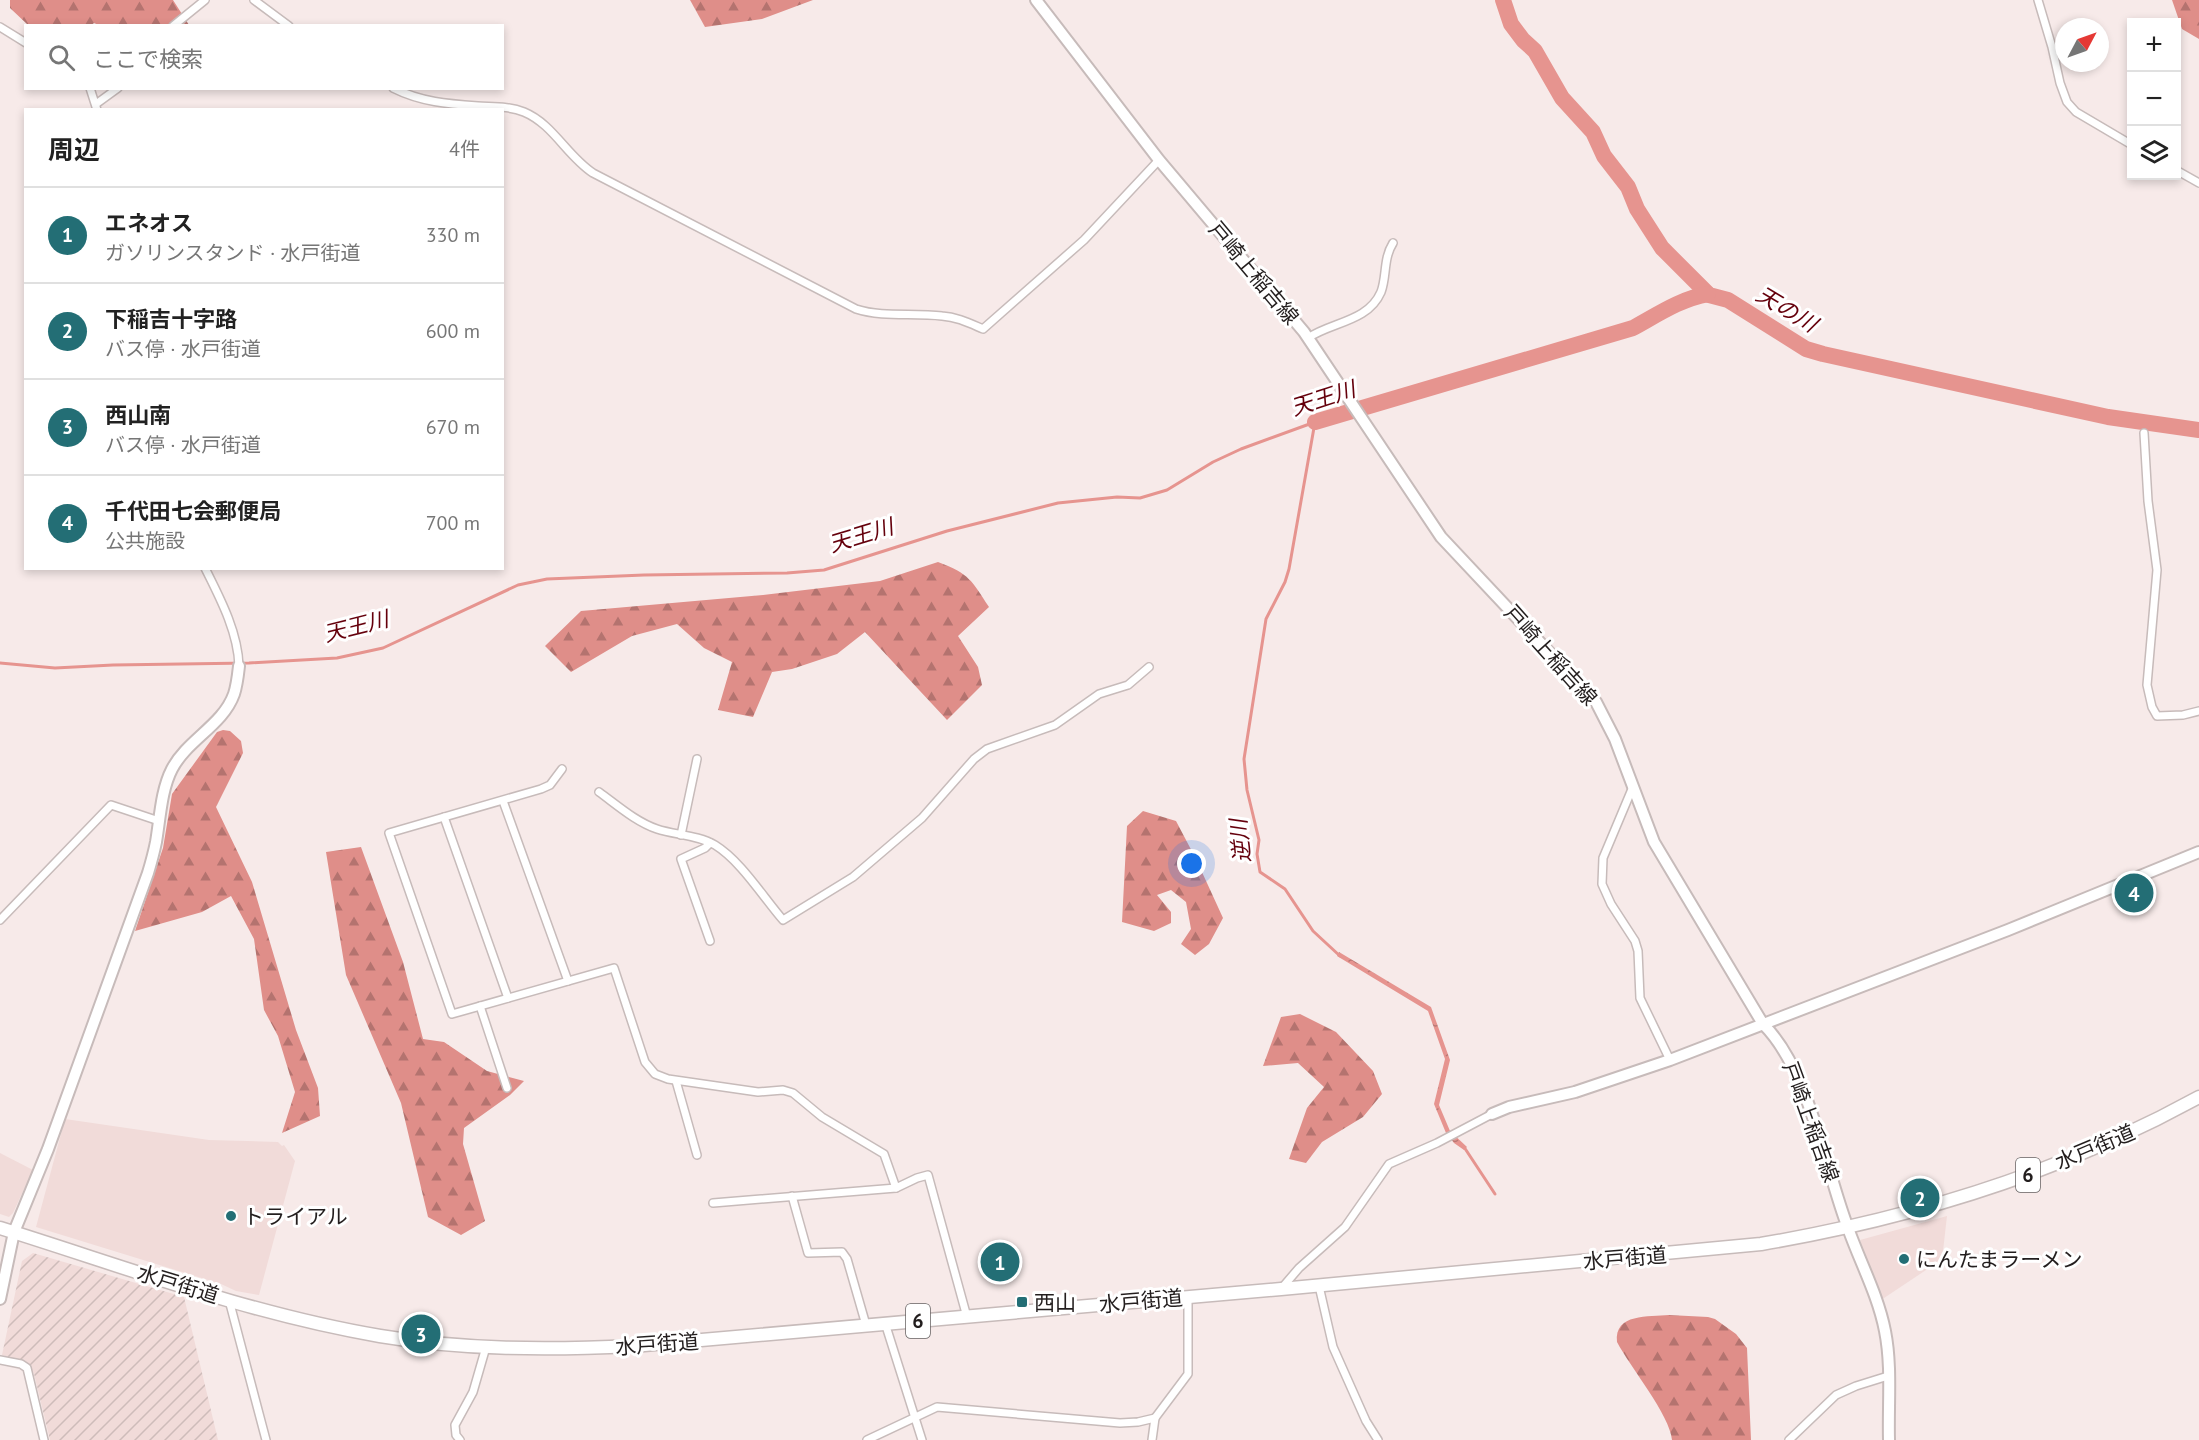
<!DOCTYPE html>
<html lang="ja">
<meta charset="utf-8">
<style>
:root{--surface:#fff;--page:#f2f2f2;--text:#222;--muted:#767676;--line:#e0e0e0;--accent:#236e75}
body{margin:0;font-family:"PT Sans","Noto Sans JP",sans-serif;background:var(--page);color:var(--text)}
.controls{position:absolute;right:18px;top:18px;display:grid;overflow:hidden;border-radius:0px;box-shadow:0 3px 9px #0003}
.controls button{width:54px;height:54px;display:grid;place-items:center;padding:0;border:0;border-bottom:2px solid var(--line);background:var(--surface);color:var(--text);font:30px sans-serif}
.compass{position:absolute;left:2055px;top:18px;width:54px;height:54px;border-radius:50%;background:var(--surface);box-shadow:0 3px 9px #0003;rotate:49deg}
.you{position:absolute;left:1192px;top:864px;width:21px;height:21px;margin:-15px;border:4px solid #fff;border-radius:50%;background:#1a73e8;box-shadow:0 0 0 9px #1a73e833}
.badge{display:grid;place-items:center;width:39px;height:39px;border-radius:50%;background:var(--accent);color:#fff;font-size:20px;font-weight:700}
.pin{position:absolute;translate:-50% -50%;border:3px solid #fff;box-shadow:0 2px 6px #0006}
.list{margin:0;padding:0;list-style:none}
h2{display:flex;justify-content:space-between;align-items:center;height:78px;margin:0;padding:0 24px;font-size:26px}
h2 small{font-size:20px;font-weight:400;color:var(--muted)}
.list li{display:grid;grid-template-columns:39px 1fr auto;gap:18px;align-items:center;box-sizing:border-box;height:96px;padding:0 24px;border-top:2px solid var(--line)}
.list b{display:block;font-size:22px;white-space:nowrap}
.list p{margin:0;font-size:20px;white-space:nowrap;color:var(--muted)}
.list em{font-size:20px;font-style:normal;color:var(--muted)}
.icon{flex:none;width:33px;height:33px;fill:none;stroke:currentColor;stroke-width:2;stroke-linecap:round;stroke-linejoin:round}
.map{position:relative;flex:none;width:2199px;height:1440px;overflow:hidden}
.search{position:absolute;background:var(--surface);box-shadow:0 3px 9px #0003;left:24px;top:24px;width:480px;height:66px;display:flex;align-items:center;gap:15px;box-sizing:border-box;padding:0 21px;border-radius:0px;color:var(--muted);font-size:22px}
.panel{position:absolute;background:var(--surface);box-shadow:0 3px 9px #0003;left:24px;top:108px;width:480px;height:462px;border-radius:0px}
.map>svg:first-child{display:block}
.built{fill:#f1dbd9}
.industrial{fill:url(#industrial-furrows)}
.forest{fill:url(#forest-firs)}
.water{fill:url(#water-ripples)}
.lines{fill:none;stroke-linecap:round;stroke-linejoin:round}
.stream{stroke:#e6948f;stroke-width:3}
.river{stroke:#e6948f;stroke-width:16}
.street-casing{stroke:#c7bbba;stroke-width:10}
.secondary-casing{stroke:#c7bbba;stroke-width:14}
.highway-casing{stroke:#c7bbba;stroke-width:15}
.street{stroke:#fff;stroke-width:7}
.secondary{stroke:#fff;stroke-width:10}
.highway{stroke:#fff;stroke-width:12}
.poi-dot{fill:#236e75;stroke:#fff;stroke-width:2}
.labels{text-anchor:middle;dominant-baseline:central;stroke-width:6;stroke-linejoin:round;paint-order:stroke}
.shield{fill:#fff;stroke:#656262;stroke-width:1.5}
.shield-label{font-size:20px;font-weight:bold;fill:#231e1e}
.street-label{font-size:21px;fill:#231e1e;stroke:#fff}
.poi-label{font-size:21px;fill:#231e1e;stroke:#fff;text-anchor:start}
.water-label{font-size:22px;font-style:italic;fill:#65000c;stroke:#fff}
</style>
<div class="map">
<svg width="2199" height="1440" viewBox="0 0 2199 1440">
<defs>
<pattern id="industrial-furrows" width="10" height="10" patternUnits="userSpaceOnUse" patternTransform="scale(1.5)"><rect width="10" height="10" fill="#f1dbd9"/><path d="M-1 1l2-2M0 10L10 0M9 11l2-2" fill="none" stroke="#cebcba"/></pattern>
<pattern id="forest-firs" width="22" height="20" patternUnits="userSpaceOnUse" patternTransform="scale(1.5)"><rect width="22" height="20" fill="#df8e89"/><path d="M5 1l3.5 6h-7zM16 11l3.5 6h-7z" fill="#b4736f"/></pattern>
<pattern id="water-ripples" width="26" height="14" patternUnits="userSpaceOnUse" patternTransform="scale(1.5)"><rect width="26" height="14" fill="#e6948f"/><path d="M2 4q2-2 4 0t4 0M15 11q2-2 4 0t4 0" fill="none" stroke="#ba7874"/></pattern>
</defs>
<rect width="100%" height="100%" fill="#f7eae9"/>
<!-- built -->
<g class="built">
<path d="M65,1119l144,21 69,2 4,4 2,-1 11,16 -36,134 -23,-4 -15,-7 -185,-57z"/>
<path d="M0,1153l33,17 -20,43 -4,4 -9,-3z"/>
<path d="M1947,1216l-4,35 1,11 -18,8 -45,30 -17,-43 -4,-17z"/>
</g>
<!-- industrial -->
<path class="industrial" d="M33,1253l151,44 34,143h-168l-16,-66 -4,-8 -5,-4 -23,-7 20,-94z"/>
<!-- forest -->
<g class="forest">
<path d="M10,0h163l16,25 -88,1 -7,-3 -4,3 -62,-1 -18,-17z"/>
<path d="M690,0h123l-51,19 -57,8z"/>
<path d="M2172,0h27v39l-17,-10z"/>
<path d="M938,562c32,12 33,18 51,45l-31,29 20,31 4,18 -35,35 -82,-88 -28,22 -45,15 -20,3 -19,45 -35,-7 14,-48 -28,-14 -27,-24 -45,12 -61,36 -26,-26 36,-35 182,-16 117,-14z"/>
<path d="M223,730l7,1 11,10 2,12 -27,54 36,75 44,148 22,58 2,28 -38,17 13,-41 -17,-56 -14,-26 -10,-71 -23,-43 -29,16 -67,19 28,-83 9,-54 45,-62z"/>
<path d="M1143,811l33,10 20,38 27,59 -14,26 -14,11 -14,-11 10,-15 -5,-27 -15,-12 -14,5 14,17v11l-17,8 -32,-9 5,-96z"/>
<path d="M361,847l42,115 20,77 21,3 43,29 37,10 -14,14 -46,33 -1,16 22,77 -24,14 -33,-18 -27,-114 -55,-128 -20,-123z"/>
<path d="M1300,1014l36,18 37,39 9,23 -19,23 -41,25 -16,21 -17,-4 18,-51 17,-21 -26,-24 -35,3 18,-49z"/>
<path d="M1669,1315l39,2 7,2 21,15 11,14 4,92h-79c-2,-25 -42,-73 -55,-98 -3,-29 32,-25 52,-27z"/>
</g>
<!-- water -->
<path class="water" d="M1339,952l92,55 19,53 -11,45 11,26 17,16 -3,3 -10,-7 -8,-10 -12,-29 11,-45 -17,-48 -91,-55z"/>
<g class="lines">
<!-- stream -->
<g class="stream">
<path d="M0,663l55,5 58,-3 136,-2 88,-5 46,-10 135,-63 29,-6 97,-4 143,-2 37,-3 123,-39 111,-28 59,-6 23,1 27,-8 46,-28 28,-13 74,-27 -26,147 -4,13 -19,37 -22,140 3,31 12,50 -2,14 3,18 25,17 28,42 27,25"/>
<path d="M1464,1147l31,47"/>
</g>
<!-- river -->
<g class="river">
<path d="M1503,0l8,24 12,16 12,11 27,47 31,34 11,24 24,31 9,22 25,39 47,47 19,5 78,49 17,5 285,63 91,13"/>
<path d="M1315,422l318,-94c24,-13 47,-29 75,-34"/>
</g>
<!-- street casing -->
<g class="street-casing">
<g id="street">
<path d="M254,0l35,26"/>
<path d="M2038,0l14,47 8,36 7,19 9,10 56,33"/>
<path d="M173,26l32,-26"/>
<path d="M0,27l26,16"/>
<path d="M90,88l7,22"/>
<path d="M393,88c28,14 55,16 85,18 16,1 31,0 46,6 29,12 43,44 69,61l263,136c28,9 58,3 86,7 15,1 27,7 41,13l101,-89 75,-80"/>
<path d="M96,104l22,-16"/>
<path d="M2176,170l23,13"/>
<path d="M1308,338c23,-16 60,-16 73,-46 6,-16 2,-33 12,-49"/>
<path d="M2144,433l4,68 9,69 -10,115 5,22 5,9 26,-1 16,-4"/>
<path d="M205,568c15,30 33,64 34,98"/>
<path d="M562,769l-12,16 -9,4 -152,44 63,181 162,-46 31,94 10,12 13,5 90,13 25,-2 10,3 29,24 62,37 12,34"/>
<path d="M1632,789l-29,69 -1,26 9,20 24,37 3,10 2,47 30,62"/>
<path d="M599,792c18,13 37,30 58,37 18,6 41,6 58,16 26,16 48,52 68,75l70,-43 69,-59 52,-59 13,-10 68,-24 44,-31 29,-9 21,-18"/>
<path d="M503,801l65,180"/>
<path d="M444,817l64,181"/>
<path d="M681,835l16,-76"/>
<path d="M710,843l-5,5 -24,11 29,82"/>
<path d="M0,920l111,-115 48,16"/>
<path d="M480,1006l27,82"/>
<path d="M676,1081l21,74"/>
<path d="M792,1196l16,57 34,-1 5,7 19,66"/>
<path d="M713,1203l183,-15 21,-10 11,-3 39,142"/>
<path d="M1319,1286l14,61 33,74 12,19"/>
<path d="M1281,1289l18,-21 46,-41 44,-63 48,-21 55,-29"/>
<path d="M229,1300l37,140"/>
<path d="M885,1323l37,117"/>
<path d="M0,1360l21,4 6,4 17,72"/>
<path d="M460,1440l-4,-5 -1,-10 18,-33 13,-45"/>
<path d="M867,1440l70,-33 183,16 18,-1 17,-4"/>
<path d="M1152,1440l3,-22 33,-44v-77"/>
<path d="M1789,1440l47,-45 20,-9 32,-10"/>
</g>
</g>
<!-- secondary casing -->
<g class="secondary-casing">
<g id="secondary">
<path d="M1036,0l123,160 145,172 137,205 155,165 19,37 39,103 109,182c46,45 62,144 85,204 12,34 30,67 37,103 7,35 3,73 4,109"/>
<path d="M1492,1114l17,-7 66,-15 95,-32 338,-130 191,-78"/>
<path d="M0,1299l14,-67 34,-83 100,-276c3,-10 6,-21 8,-31 4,-23 5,-52 16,-73 15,-29 51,-44 62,-75 3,-9 4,-19 5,-28"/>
</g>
</g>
<!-- highway casing -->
<g class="highway-casing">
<path id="highway" d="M0,1228c125,39 250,86 380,108 83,14 169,14 253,10l648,-57 480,-45c153,-26 302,-72 438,-147"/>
</g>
<!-- street -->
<use href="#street" class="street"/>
<!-- secondary -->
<use href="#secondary" class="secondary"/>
<!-- highway -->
<use href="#highway" class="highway"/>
</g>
<!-- markers -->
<g class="poi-dot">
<circle cx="231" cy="1216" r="6"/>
<circle cx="1904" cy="1259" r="6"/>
<rect x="1016" y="1296" width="12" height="12" rx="3"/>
</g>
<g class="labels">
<!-- shield labels -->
<g class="shield">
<rect x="2016" y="1158" width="24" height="34" rx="4.5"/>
<rect x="906" y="1304" width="24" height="34" rx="4.5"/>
</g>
<g class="shield-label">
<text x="2028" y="1175">6</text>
<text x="918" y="1321">6</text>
</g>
<!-- street labels -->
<g class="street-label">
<text transform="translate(1254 273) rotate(50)">戸崎上稲吉線</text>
<text transform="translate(1551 655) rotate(48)">戸崎上稲吉線</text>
<text transform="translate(1811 1122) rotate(70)">戸崎上稲吉線</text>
<text transform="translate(2095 1147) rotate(-23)">水戸街道</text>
<text transform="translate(1625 1258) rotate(-5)">水戸街道</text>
<text transform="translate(178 1284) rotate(17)">水戸街道</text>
<text transform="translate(1141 1301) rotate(-5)">水戸街道</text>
<text transform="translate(657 1344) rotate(-4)">水戸街道</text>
</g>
<!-- poi labels -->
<g class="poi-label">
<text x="243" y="1216">トライアル</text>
<text x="1916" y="1259">にんたまラーメン</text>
<text x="1034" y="1302">西山</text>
</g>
<!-- water labels -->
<g class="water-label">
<text transform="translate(1787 309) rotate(31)">天の川</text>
<text transform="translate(1323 398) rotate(-18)">天王川</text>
<text transform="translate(861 535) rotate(-17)">天王川</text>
<text transform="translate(356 626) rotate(-14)">天王川</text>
<text transform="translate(1240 841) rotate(-96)">逆川</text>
</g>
</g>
</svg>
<div class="controls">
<button>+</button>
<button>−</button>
<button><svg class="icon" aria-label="layers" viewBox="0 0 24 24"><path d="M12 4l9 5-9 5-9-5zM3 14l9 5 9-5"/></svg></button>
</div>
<svg class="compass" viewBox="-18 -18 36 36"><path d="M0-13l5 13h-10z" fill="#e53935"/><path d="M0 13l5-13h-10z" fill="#767676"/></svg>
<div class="you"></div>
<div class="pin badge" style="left:1000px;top:1262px">1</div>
<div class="pin badge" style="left:1920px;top:1198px">2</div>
<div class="pin badge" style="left:421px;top:1334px">3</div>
<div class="pin badge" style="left:2134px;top:893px">4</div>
<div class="search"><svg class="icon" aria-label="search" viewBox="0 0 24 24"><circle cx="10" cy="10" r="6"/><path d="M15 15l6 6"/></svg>ここで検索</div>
<section class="panel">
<h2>周辺<small>4件</small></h2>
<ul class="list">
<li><span class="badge">1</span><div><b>エネオス</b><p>ガソリンスタンド · 水戸街道</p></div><em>330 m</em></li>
<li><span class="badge">2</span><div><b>下稲吉十字路</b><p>バス停 · 水戸街道</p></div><em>600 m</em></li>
<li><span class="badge">3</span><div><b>西山南</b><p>バス停 · 水戸街道</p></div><em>670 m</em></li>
<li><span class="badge">4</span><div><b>千代田七会郵便局</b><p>公共施設</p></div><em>700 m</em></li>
</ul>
</section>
</div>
